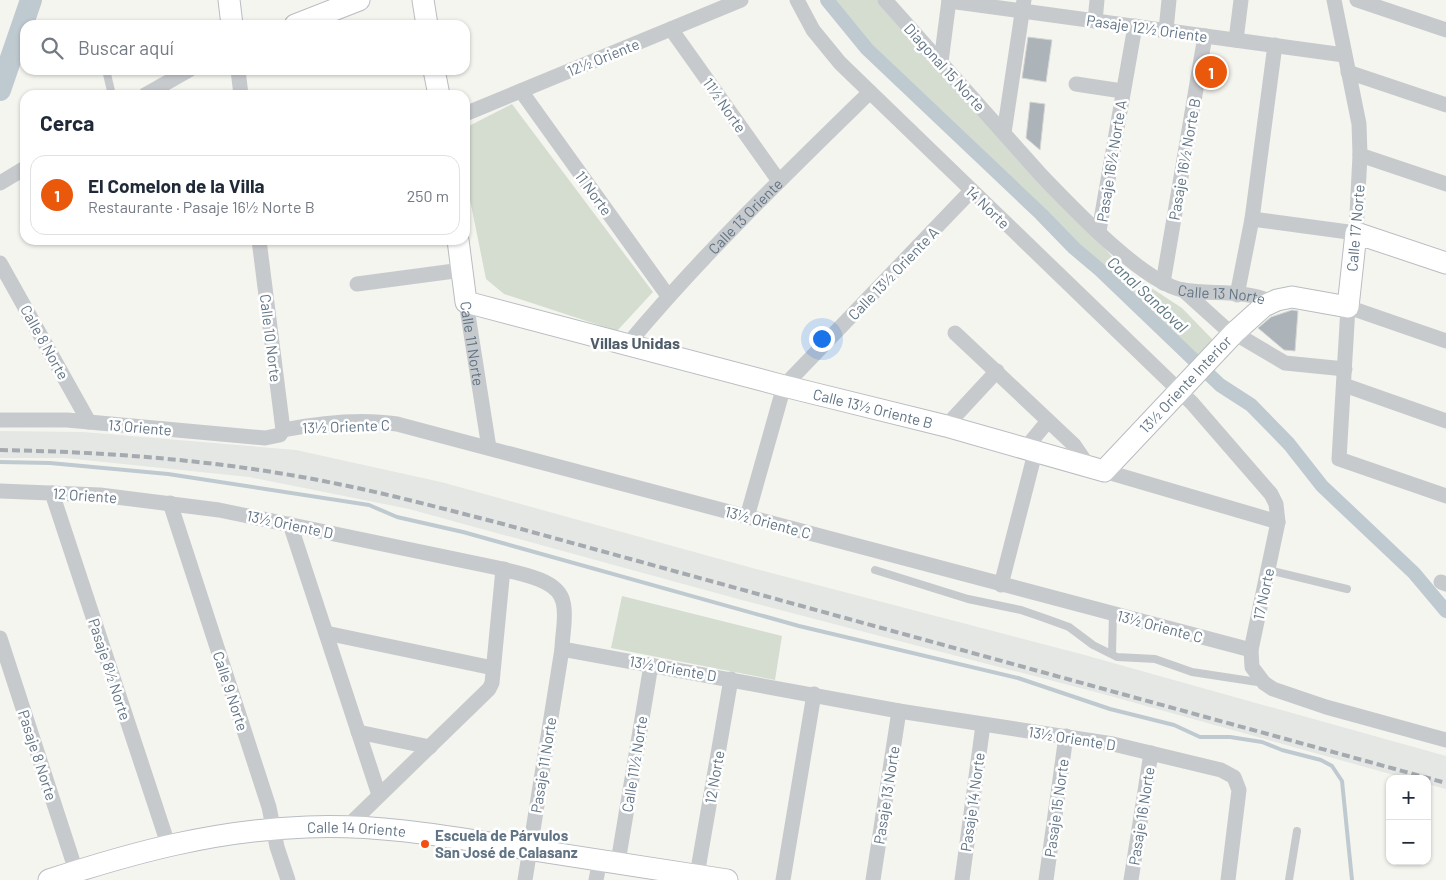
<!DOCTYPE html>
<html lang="es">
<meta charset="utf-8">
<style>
:root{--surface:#fff;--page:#f6f6f7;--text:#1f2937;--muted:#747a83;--line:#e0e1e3;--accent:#ea580c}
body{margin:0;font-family:Barlow,sans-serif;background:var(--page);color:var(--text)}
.controls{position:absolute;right:15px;bottom:15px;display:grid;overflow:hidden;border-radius:10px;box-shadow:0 1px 4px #0004}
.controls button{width:45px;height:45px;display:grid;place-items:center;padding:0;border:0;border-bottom:1px solid var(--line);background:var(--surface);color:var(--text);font:25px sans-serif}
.you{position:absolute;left:821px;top:338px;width:18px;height:18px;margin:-12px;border:4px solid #fff;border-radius:50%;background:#1a73e8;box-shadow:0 0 0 8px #1a73e833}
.badge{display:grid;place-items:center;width:32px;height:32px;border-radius:50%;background:var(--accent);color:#fff;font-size:16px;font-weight:700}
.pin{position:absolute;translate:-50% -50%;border:2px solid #fff;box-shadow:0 1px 5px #0006}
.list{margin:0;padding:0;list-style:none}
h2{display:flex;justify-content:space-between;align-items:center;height:65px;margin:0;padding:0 20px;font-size:21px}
h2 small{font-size:16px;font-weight:400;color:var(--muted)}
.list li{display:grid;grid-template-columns:32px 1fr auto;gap:15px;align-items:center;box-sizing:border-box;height:80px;margin:0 10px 10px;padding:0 10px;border:1px solid var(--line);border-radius:15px}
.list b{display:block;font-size:19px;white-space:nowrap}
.list p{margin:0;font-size:16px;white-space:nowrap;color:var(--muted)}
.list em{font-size:16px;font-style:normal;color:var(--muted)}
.icon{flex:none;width:28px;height:28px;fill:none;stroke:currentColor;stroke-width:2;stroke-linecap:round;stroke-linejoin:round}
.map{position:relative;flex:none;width:1446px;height:880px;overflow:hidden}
.search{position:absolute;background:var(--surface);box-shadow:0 1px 4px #0004;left:20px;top:20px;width:450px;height:55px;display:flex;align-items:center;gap:12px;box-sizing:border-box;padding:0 18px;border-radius:15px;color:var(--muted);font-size:19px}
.panel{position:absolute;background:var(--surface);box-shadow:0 1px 4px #0004;left:20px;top:90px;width:450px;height:155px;border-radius:15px}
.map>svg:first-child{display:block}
.built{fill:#e5e7e4}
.green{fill:#d5ddd1}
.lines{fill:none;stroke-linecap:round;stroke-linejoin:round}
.stream{stroke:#bfcad0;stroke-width:4}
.canal{stroke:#bfcad0;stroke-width:14}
.river{stroke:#bfcad0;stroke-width:22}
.building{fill:#acb4ba;stroke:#d6d6d3}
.secondary-casing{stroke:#b8bdc2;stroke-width:23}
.lane{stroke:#c7cacd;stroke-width:8}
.street{stroke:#c7cacd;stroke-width:15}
.secondary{stroke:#fff;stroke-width:21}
.rail{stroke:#a4aab0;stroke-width:4;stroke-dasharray:8 4;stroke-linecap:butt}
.poi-dot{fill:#f34e13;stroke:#fff;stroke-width:2}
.labels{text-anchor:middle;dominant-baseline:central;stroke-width:5;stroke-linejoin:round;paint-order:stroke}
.street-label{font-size:15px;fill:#617485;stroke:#fff}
.poi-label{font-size:15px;font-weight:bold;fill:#617485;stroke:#fff;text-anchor:start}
.water-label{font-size:16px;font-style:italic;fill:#5c7782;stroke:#fff}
.neighbourhood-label{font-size:16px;font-weight:bold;fill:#505d69;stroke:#fff}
</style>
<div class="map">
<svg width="1446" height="880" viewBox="0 0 1446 880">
<rect width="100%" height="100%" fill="#f5f5f0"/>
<!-- built -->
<path class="built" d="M0,431l83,1 213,18 145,32 315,87 325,85 365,102v33l-19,-5v-5h-19l-305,-85 -365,-95 -329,-90 -160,-32 -184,-19h-65z"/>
<!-- green -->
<g class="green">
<path d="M834,0h50l240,270 58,38 32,33 -19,20 -354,-341z"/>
<path d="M512,104l141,188 -36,39 -113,-37 -18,-15 -21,-104v-47z"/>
<path d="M622,596l160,40 -7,44 -164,-32z"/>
</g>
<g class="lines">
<!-- stream -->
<path class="stream" d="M0,462l50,1 118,11 201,31 28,12 66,15 336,94 219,52 92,31 64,16 26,12h30l32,5 20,8 39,10 11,6 10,15 10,99"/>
<!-- canal -->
<path class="canal" d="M827,0l40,49 174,165 33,34 26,22 120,115 31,20 38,39 33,42 92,87 32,38"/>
<!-- river -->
<path class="river" d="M0,90l31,-90"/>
</g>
<!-- building -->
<g class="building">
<path d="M1028,37l24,3 -6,42 -24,-4z"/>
<path d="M1030,102l15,2 -5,46 -14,-12z"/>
<path d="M1292,310l6,1 -3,40 -11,-1 -26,-22 13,-11z"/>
</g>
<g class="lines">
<!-- secondary casing -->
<g class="secondary-casing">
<g id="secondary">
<path d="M229,0l3,25"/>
<path d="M423,0l4,25"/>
<path d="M295,25l64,-25"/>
<path d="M434,70l5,25"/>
<path d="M458,240l8,62 318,84 162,40 158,45 130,-138 30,-27 13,-6 15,-3 56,10 8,-74 90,30"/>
<path id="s4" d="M49,880c86,-28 167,-50 258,-53 70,-3 138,9 207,20 71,11 142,22 213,33"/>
</g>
</g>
<!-- lane -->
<g class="lane">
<path d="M106,70l6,25"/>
<path d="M875,570l93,29 53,11 26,9 22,8 24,18 24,12 38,2 37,13 72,11"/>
<path d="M1268,570l79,19"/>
<path d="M1112,653l1,-39"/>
<path d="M1289,880l8,-49"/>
</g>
<!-- street -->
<g class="street">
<path d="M797,0l16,30 27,33 352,340 79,91 5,10 2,18 -27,128 1,17 12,16 9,6 53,18 120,33"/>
<path id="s1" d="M885,0l156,175c30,31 102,108 142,115 28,5 62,-1 88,12"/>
<path d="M1357,0l89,30"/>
<path d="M949,1l395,54"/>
<path d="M1095,21l2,-21"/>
<path d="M671,29l108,152"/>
<path d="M1166,30l3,-30"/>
<path d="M1236,40l5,-40"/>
<path d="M941,62l8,-62"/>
<path d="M238,70l3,25"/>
<path d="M1348,72l98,33"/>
<path d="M1076,84l46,7"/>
<path d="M521,91l147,205"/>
<path d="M145,95l44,-25"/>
<path d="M465,114l276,-114"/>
<path d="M1004,133l20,-133"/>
<path d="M1360,155l86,29"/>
<path d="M0,183l25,-15"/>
<path d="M1252,219l104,14 4,-78 -1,-31 -25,-124"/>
<path d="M1099,231l36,-205"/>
<path d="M0,263l89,159"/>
<path d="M1163,283l42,-247"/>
<path d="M357,284l105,-14"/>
<path d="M1183,290l41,37 61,36 60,6"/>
<path d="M1237,295l15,-76 23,-174"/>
<path id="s2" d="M466,302l23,146"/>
<path d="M955,333l119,112 15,22"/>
<path d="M1446,341l-98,-34 -9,152 107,37"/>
<path id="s3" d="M627,345c75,-90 159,-171 243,-253"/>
<path d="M1344,385l102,36"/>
<path d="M0,420h67l198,18 15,-3 3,-5 -24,-190"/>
<path d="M946,426l51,-55"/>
<path d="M283,430c36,-7 76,-12 114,-6l854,226"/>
<path d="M1024,450l24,-29"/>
<path d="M1104,471l174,51"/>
<path d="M0,491l100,4 119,15 284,59c19,6 55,10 60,33 4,14 -1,33 -1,47l337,62 214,33 108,26 13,7 5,13 -11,90"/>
<path d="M52,493l116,351"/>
<path d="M170,503l99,304 8,40 11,33"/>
<path d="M747,517l37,-131 187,-195"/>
<path d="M290,524l89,271"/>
<path d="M1441,582l5,2"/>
<path d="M1001,585l34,-132"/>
<path d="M326,633l167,35"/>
<path d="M0,638l76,233"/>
<path d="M358,732l72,15"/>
<path d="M347,827l142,-138 3,-6 11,-114"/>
<path d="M618,862l33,-197"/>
<path d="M697,875l34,-196"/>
<path d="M525,880l37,-231"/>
<path d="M596,880l4,-20"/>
<path d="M783,880l31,-186"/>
<path d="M873,880l26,-169"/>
<path d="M962,880l21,-155"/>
<path d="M1046,880l20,-144"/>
<path d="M1131,880l20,-127"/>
</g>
<!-- secondary -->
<use href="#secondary" class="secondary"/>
<!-- rail -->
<path class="rail" d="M0,450c113,2 227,11 338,34 55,11 110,26 165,40l943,259"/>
</g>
<!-- markers -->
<circle class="poi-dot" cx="425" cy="844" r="5"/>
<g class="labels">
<!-- street labels -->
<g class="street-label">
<text transform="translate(1147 28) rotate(8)">Pasaje 12½ Oriente</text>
<text transform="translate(603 57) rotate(-22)">12½ Oriente</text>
<text transform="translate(945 67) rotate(48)">Diagonal 15 Norte</text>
<text transform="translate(725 105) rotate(55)">11½ Norte</text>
<text transform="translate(1184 159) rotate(-80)">Pasaje 16½ Norte B</text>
<text transform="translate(1111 161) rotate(-81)">Pasaje 16½ Norte A</text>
<text transform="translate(594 193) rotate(54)">11 Norte</text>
<text transform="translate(988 207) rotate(44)">14 Norte</text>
<text stroke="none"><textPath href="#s3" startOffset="175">Calle 13 Oriente</textPath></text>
<text transform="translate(1355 228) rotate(-85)">Calle 17 Norte</text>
<text transform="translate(893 273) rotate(-46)">Calle 13½ Oriente A</text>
<text stroke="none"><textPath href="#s1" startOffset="458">Calle 13 Norte</textPath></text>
<text transform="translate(271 338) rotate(83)">Calle 10 Norte</text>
<text transform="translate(45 342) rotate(61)">Calle 8 Norte</text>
<text stroke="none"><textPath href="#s2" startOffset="42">Calle 11 Norte</textPath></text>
<text transform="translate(1185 384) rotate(-47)">13½ Oriente Interior</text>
<text transform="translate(873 408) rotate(14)">Calle 13½ Oriente B</text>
<text transform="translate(346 426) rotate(-2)">13½ Oriente C</text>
<text transform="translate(140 427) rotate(5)">13 Oriente</text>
<text transform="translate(85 495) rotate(4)">12 Oriente</text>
<text transform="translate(768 522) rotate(15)">13½ Oriente C</text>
<text transform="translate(290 524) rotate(12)">13½ Oriente D</text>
<text transform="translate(1263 594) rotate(-78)">17 Norte</text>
<text transform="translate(1160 626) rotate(15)">13½ Oriente C</text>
<text transform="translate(673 668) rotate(10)">13½ Oriente D</text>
<text transform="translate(110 669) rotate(72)">Pasaje 8½ Norte</text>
<text transform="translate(231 691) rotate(72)">Calle 9 Norte</text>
<text transform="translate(1072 738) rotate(9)">13½ Oriente D</text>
<text transform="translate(38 755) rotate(72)">Pasaje 8 Norte</text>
<text transform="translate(634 764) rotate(-81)">Calle 11½ Norte</text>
<text transform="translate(543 765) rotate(-81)">Pasaje 11 Norte</text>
<text transform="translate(714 777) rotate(-80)">12 Norte</text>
<text transform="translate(886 795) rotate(-81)">Pasaje 13 Norte</text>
<text transform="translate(972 802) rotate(-82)">Pasaje 14 Norte</text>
<text transform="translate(1056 808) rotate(-82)">Pasaje 15 Norte</text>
<text transform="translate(1141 816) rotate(-81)">Pasaje 16 Norte</text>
<text stroke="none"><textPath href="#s4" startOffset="314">Calle 14 Oriente</textPath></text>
</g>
<!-- poi labels -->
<g class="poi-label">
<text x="435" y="835">Escuela de Párvulos<tspan x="435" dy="17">San José de Calasanz</tspan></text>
</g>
<!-- water labels -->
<g class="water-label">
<text transform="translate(1148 294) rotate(43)">Canal Sandoval</text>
</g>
<!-- neighbourhood labels -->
<g class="neighbourhood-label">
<text x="635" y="342">Villas Unidas</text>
</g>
</g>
</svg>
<div class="controls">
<button>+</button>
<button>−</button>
</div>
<div class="you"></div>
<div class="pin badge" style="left:1211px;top:72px">1</div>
<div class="search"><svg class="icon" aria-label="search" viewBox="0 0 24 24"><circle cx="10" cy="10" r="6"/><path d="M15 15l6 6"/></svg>Buscar aquí</div>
<section class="panel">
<h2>Cerca<small></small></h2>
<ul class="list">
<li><span class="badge">1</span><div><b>El Comelon de la Villa</b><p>Restaurante · Pasaje 16½ Norte B</p></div><em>250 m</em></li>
</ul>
</section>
</div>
